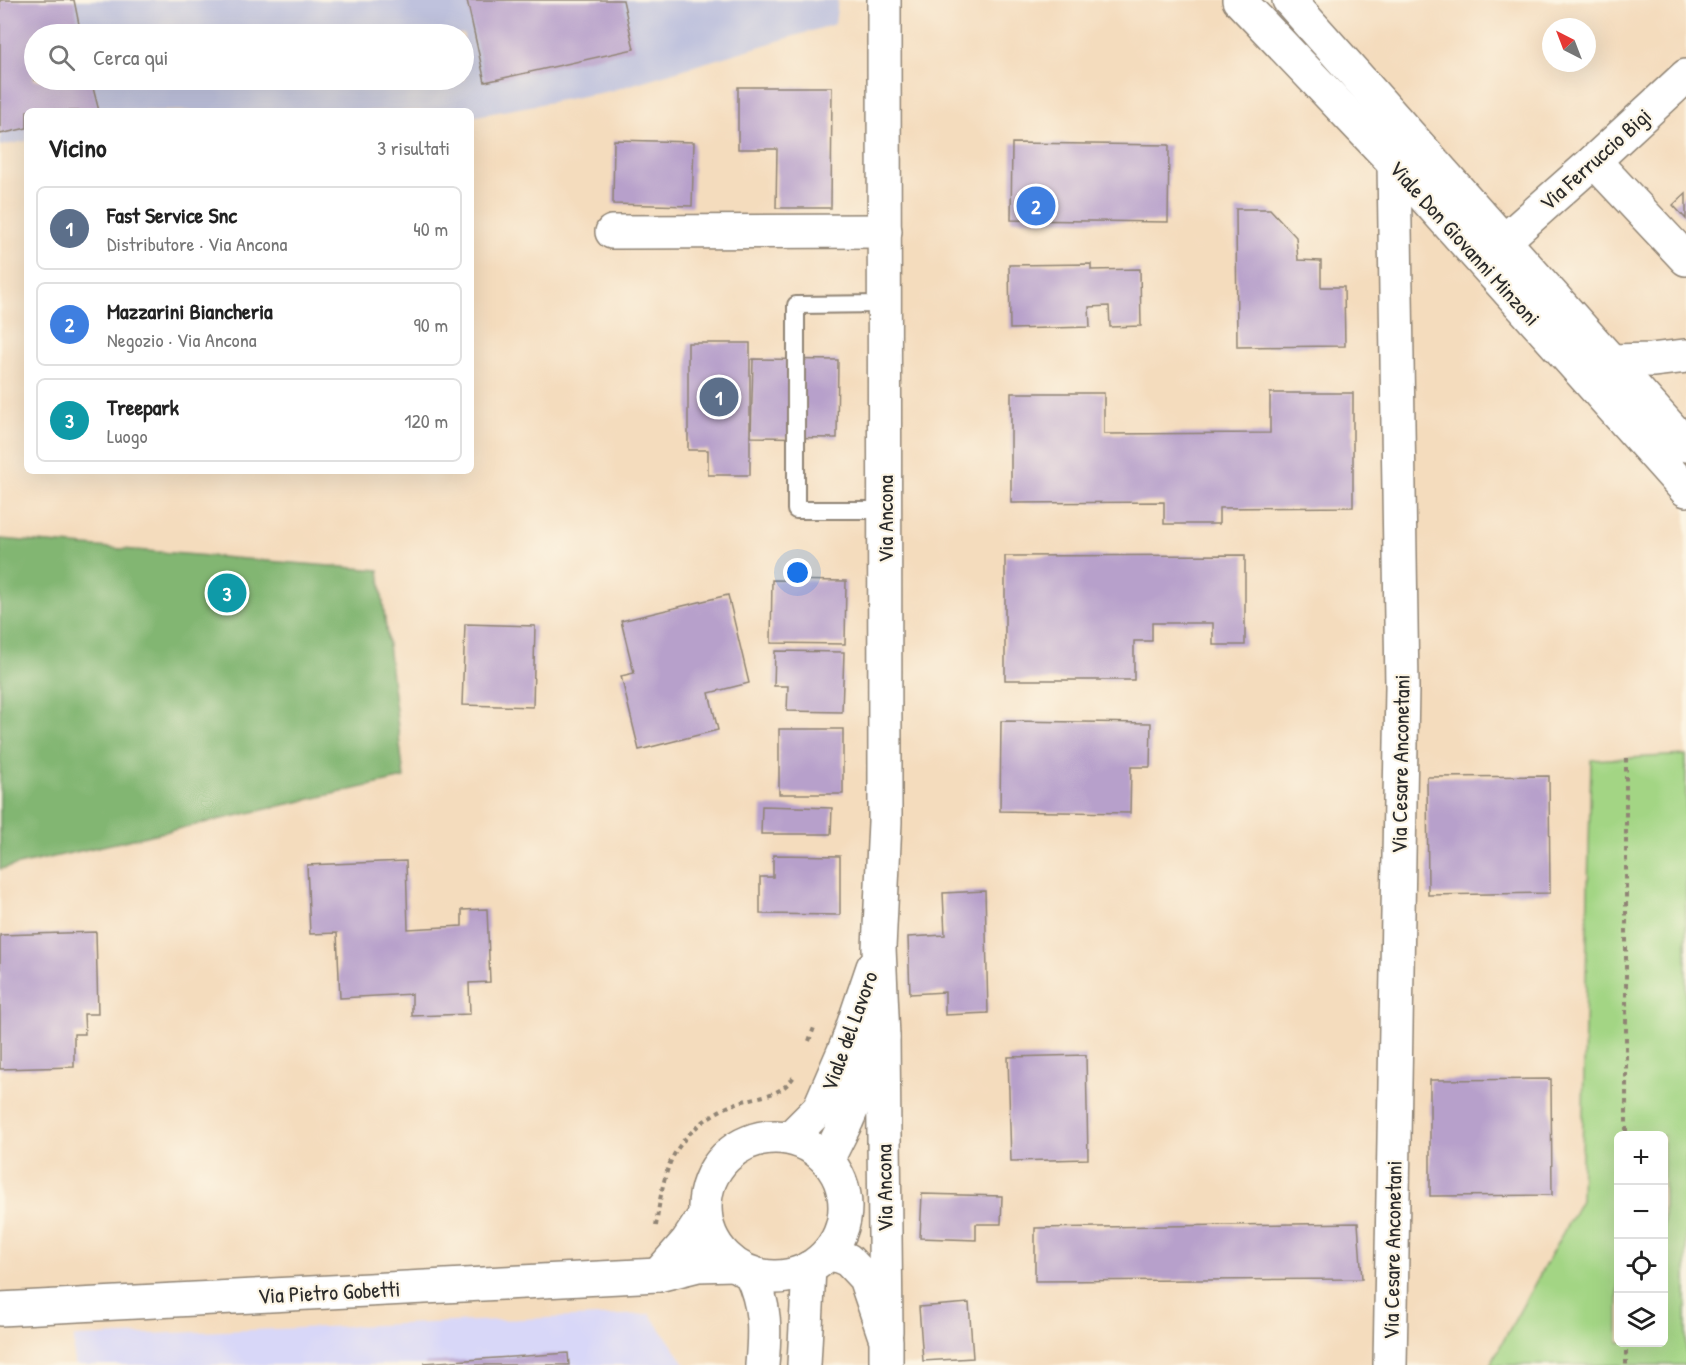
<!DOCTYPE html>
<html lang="it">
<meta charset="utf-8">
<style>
:root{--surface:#fff;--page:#f6f6f6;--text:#222;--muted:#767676;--line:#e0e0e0;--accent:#0f766e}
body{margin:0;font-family:"Patrick Hand",sans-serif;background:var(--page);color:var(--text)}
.controls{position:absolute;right:18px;bottom:18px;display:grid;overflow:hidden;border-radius:9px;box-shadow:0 6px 24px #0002}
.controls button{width:54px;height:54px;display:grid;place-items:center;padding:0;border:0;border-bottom:2px solid var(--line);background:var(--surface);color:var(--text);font:30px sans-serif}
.compass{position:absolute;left:1542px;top:18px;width:54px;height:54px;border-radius:50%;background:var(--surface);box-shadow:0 6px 24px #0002;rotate:318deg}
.you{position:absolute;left:798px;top:573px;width:21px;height:21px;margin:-15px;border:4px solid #fff;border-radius:50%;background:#1a73e8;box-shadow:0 0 0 9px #1a73e833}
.badge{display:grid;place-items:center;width:39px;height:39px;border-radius:50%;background:var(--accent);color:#fff;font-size:20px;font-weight:700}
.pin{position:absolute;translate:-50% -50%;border:3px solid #fff;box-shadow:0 2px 6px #0006}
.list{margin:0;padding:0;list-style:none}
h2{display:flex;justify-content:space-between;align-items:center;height:78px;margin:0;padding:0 24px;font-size:26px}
h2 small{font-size:20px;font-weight:400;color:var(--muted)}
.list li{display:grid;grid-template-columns:39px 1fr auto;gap:18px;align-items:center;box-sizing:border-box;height:84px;margin:0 12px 12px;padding:0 12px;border:2px solid var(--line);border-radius:9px}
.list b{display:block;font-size:22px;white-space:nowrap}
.list p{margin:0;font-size:20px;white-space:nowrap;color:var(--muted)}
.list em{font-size:20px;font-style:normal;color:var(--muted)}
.icon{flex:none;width:33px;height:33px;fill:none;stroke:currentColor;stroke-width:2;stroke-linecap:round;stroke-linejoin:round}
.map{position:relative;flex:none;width:1686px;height:1365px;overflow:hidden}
.search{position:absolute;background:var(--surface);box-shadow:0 6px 24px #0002;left:24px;top:24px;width:450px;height:66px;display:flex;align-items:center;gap:15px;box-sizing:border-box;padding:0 21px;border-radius:33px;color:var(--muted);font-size:22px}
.panel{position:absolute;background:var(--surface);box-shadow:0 6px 24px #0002;left:24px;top:108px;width:450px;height:366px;border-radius:9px}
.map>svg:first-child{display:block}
.built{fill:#d8d7f8}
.industrial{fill:#bfc2dd;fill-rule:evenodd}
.green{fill:#a3d584;stroke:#678058;stroke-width:1.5;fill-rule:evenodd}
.forest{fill:#82b672;stroke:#56704e;stroke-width:1.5}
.building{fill:#b7a0cb}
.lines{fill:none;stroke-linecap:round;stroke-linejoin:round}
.service-casing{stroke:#908474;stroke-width:20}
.minor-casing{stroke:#908474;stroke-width:36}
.tertiary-casing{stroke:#908474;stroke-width:36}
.secondary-casing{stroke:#908474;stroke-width:36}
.path{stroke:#908474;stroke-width:4;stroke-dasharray:4.5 4.5;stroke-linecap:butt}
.service{stroke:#fff;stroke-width:16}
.minor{stroke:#fff;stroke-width:33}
.tertiary{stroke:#fff;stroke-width:33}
.secondary{stroke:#fff;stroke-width:33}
.labels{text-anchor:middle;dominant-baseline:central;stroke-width:4.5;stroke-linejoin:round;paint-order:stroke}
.street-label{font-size:22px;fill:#2b2b2b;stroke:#fcf5e5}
</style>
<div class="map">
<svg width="1686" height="1365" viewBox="0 0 1686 1365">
<rect width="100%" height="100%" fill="#fcf5e5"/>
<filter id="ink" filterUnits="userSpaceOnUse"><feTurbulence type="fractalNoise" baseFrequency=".0167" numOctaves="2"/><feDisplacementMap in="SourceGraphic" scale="12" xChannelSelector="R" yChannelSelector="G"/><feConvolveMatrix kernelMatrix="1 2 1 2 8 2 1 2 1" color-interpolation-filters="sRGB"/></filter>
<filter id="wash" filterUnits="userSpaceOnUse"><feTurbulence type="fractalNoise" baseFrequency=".008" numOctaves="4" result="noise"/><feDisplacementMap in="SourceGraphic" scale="24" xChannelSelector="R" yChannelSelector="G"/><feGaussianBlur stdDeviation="1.35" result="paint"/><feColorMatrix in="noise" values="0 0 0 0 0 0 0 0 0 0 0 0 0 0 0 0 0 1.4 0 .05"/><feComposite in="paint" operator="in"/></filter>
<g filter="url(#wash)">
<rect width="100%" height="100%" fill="#f4dcbd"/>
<!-- built -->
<path class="built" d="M650,1314l36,51h-612v-28z"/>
<!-- industrial -->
<path class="industrial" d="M0,0h838l-3,24 -225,67 -139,26v-6h-444v30l-27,5zM34,34h430v46h-430z"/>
<!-- green -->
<path class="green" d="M1686,755v610h-196l91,-165 10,-440zM1618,1136h46v206h-46z"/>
<!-- forest -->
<path class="forest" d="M0,539l379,31 25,208 -404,91z"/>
<g id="blocks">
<!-- building -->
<g class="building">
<path d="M0,0h74l7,34h-47v46h57l8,31h-72v17l-27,6z"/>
<path d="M467,0h156l11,49 -149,33z"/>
<path d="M738,87h94l-1,121h-55l1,-59h-39z"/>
<path d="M614,140l80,2 -2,64 -79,-2z"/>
<path d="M1012,143l157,2 -1,77 -157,-2z"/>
<path d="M1686,193v26l-13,-14z"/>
<path d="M1236,209h34l26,28 2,23 23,1v26h23l1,59 -108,1z"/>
<path d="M1091,264v6l49,-1 1,57 -31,1 -1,-21 -20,1 1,20 -80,2 -1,-64z"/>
<path d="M688,343h62v132h-42v-25h-20z"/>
<path d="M753,359l85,1 -1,78 -86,-1z"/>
<path d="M1011,393h93v41l166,-1v-40h83v114l-134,1v16h-55v-22l-153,1z"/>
<path d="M1245,555v90h-32v-22h-61v18h-18v39h-129v-124z"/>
<path d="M772,580l74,1 -1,63 -74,-1z"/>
<path d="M728,595l21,88 -40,10 9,37 -79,20 -18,-74 13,-3 -13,-52z"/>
<path d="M465,624l70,2 -2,81 -71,-2z"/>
<path d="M775,651l69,1 -2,60 -55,-1 1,-25h-14z"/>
<path d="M1001,721l150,2 -1,44h-19l-1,46 -130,-2z"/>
<rect x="779" y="729" width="64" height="65"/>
<path d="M1549,776l1,117 -122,2 -1,-118z"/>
<path d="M762,806l70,2 -1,26h-70z"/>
<path d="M773,855l67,1v59l-80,-1v-37h13z"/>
<path d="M406,861l2,68 54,-3v-16l25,-1 3,73 -21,1 1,31 -58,2v-22l-72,4 -3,-65 -27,1 -3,-69z"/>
<path d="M985,891l3,122 -43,2v-23l-35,2 -2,-57 37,-2 -2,-42z"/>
<path d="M96,932l2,82h-14l1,20h-11v33l-74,2v-134z"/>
<path d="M1086,1055l2,104 -77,2 -3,-104z"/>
<path d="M1551,1079l1,116 -122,1v-116z"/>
<path d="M922,1194l80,2 -1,28h-25v16l-56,-2z"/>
<path d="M1358,1223l4,56 -327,2v-53z"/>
<path d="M969,1303l4,55 -50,3 -4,-54z"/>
<path d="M568,1353l1,12h-144v-2z"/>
</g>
</g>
</g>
<g filter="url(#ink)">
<use href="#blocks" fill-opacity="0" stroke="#908474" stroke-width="1.5"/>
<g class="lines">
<!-- service casing -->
<g class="service-casing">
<path id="service" d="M884,304l-88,1v205h89"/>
</g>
<!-- minor casing -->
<g class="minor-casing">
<g id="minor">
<path d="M1594,161l92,98"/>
<path d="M612,232l273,-1"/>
<path d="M1504,241l90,-80 92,-85"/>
<path d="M1611,361l41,-1 34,-4"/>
<path d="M883,1037l3,295"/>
<path d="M658,1275l29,-33 18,-27"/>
<path d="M0,1309l658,-34 40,-10 35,-1"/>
<path d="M1390,1365l12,-678 -8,-524"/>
</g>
</g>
<!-- tertiary casing -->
<g class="tertiary-casing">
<path id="tertiary" d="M829,1252l19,8 17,18 21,62v25"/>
</g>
<!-- secondary casing -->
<g class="secondary-casing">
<g id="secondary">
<path d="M1239,0l155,163 292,327"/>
<path d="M1289,0l397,445"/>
<circle cx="775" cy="1207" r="70"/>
<path d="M790,1138l29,-29 28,-65 26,-77"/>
<path d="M827,1160l20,-40 36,-83 -4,-89 6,-126 -1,-822"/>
<path d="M751,1274c15,32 14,57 11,91"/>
<path d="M804,1365l5,-97"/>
</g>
</g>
<!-- path -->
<g class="path">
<path d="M1626,758v378"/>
<path d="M809,1041l6,-16"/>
<path d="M656,1226c3,-21 6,-43 14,-63 12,-30 47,-56 77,-63 20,-5 36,-6 48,-25"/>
<path d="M1626,1342v23"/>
</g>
<!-- service -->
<use href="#service" class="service"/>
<!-- minor -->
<use href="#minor" class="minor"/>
<!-- tertiary -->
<use href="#tertiary" class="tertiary"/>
<!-- secondary -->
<use href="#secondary" class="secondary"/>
</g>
</g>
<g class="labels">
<!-- street labels -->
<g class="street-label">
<text transform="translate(1595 159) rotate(-42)">Via Ferruccio Bigi</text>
<text transform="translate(1465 243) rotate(48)">Viale Don Giovanni Minzoni</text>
<text transform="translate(885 519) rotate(-90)">Via Ancona</text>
<text transform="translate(1400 764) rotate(-89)">Via Cesare Anconetani</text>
<text transform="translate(849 1031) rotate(-70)">Viale del Lavoro</text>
<text transform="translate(884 1188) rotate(-91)">Via Ancona</text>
<text transform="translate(1392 1250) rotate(-89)">Via Cesare Anconetani</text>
<text transform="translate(329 1292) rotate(-3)">Via Pietro Gobetti</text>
</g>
</g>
</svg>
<div class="controls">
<button>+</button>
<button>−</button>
<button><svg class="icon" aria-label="locate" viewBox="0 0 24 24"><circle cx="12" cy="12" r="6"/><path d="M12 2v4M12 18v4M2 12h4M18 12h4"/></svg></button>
<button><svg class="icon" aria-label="layers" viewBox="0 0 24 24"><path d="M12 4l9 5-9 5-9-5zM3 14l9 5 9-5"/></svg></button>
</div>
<svg class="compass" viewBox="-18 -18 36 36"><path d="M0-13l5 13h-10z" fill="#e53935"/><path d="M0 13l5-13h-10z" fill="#767676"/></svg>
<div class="you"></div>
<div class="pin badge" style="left:719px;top:397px;background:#5c6f8a">1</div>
<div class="pin badge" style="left:1036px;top:206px;background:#3f7fe0">2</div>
<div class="pin badge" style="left:227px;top:593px;background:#0f9aa8">3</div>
<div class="search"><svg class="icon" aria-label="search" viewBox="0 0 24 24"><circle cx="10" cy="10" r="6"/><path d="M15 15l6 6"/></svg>Cerca qui</div>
<section class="panel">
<h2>Vicino<small>3 risultati</small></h2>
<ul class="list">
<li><span class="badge" style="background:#5c6f8a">1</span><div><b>Fast Service Snc</b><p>Distributore · Via Ancona</p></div><em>40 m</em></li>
<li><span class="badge" style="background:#3f7fe0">2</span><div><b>Mazzarini Biancheria</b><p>Negozio · Via Ancona</p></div><em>90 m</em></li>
<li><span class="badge" style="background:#0f9aa8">3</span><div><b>Treepark</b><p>Luogo</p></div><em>120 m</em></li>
</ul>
</section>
</div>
